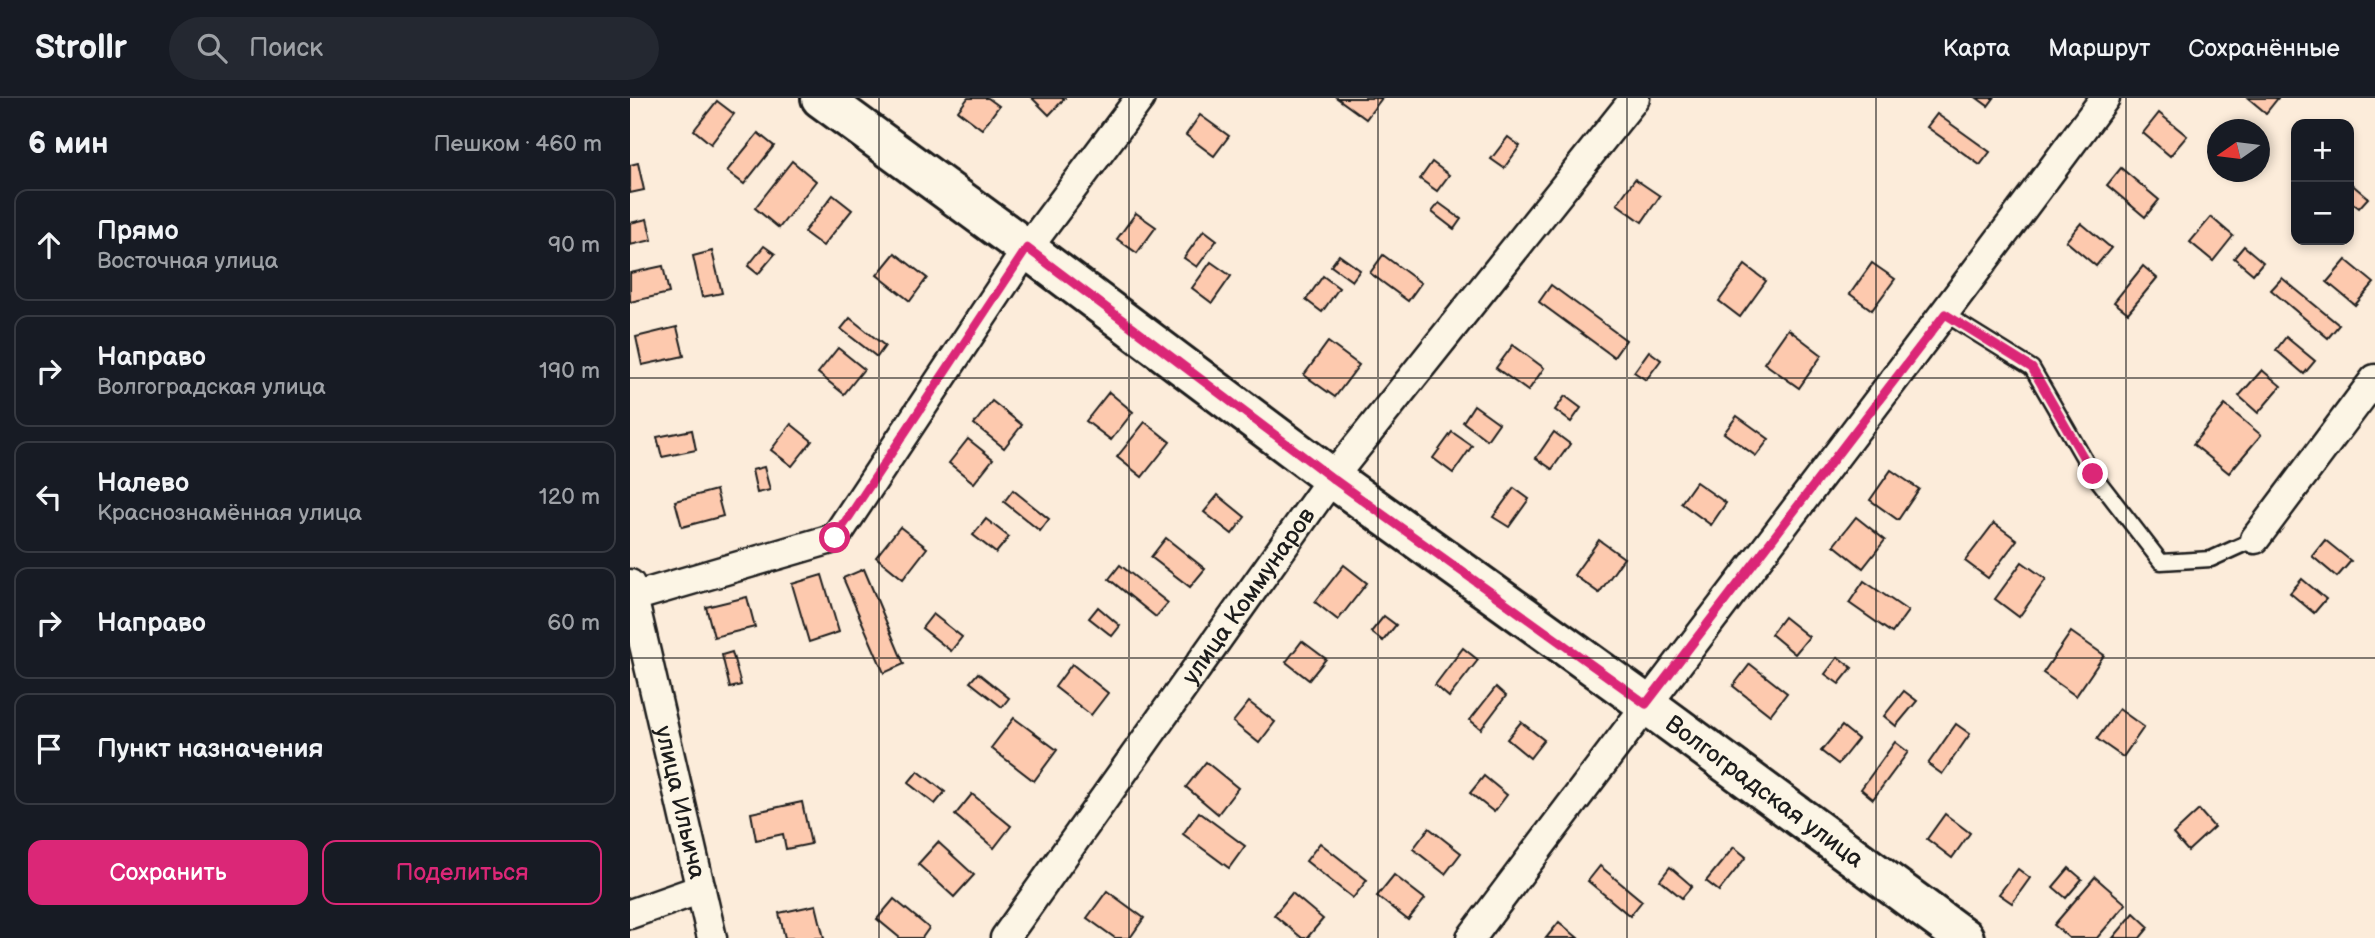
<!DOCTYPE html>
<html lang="ru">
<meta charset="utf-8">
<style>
:root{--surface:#171b24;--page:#242831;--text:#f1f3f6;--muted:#9ea1a6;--line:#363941;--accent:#db2777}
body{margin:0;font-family:"Balsamiq Sans",sans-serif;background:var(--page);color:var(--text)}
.controls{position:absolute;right:21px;top:21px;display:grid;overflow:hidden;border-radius:14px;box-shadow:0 4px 10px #0003}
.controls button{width:63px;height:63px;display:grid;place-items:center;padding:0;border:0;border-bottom:2px solid var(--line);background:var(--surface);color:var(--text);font:35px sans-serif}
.compass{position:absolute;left:1577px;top:21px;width:63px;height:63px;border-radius:50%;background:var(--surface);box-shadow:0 4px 10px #0003;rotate:256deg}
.stop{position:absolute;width:21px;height:21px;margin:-16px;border:5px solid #db2777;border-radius:50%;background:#fff}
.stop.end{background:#db2777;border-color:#fff;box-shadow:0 2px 7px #0008}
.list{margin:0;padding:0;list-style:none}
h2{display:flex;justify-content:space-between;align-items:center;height:91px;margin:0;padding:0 28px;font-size:30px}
h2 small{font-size:23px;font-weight:400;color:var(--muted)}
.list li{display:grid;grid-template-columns:46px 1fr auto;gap:21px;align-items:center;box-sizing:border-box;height:112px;margin:0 14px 14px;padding:0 14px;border:2px solid var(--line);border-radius:14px}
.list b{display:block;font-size:26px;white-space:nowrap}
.list p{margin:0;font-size:23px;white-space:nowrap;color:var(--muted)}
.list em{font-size:23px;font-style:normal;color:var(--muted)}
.actions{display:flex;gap:14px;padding:21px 28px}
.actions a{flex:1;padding:16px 0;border:2px solid var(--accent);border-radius:14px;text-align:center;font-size:24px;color:var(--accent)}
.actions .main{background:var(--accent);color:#fff}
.icon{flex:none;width:38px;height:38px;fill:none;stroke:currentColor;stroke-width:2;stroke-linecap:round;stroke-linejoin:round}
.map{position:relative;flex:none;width:1745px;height:840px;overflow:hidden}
header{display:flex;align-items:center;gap:42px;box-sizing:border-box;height:98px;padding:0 35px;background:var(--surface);border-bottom:2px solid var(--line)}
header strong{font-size:33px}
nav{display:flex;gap:38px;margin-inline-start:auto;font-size:24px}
.search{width:490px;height:63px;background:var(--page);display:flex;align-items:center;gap:18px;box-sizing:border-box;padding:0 24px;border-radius:38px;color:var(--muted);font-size:26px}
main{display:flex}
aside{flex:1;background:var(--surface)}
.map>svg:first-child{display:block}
.building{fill:#fdc9ae;stroke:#1c1c1c;stroke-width:2}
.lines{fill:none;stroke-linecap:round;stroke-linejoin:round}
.service-casing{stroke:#1c1c1c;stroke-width:19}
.minor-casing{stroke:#1c1c1c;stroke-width:33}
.secondary-casing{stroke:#1c1c1c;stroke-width:44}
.service{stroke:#fcf5e5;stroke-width:14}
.minor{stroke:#fcf5e5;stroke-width:28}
.secondary{stroke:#fcf5e5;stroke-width:38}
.route{stroke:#db2777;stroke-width:9}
.grid{fill:none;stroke:#1c1c1c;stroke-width:2;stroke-opacity:0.55}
.labels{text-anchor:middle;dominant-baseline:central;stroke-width:7;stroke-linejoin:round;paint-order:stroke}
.street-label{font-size:24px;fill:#1c1c1c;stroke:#fcf5e5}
</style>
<header>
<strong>Strollr</strong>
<div class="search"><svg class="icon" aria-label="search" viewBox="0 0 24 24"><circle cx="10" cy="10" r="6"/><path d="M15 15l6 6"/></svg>Поиск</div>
<nav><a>Карта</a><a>Маршрут</a><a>Сохранённые</a></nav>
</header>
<main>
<aside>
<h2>6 мин<small>Пешком · 460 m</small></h2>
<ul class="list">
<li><svg class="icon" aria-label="ahead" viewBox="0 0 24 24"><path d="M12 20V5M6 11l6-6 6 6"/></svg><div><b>Прямо</b><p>Восточная улица</p></div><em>90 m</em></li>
<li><svg class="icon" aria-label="right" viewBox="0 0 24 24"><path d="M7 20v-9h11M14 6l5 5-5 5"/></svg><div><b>Направо</b><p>Волгоградская улица</p></div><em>190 m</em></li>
<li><svg class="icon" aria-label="left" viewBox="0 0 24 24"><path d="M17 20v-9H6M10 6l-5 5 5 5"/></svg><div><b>Налево</b><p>Краснознамённая улица</p></div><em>120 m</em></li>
<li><svg class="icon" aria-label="right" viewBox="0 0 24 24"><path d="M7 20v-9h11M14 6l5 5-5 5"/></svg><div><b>Направо</b></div><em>60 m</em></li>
<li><svg class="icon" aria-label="arrive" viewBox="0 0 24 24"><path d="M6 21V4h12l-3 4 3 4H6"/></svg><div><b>Пункт назначения</b></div></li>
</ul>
<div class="actions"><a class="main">Сохранить</a><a>Поделиться</a></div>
</aside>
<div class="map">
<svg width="1745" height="840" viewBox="0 0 1745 840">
<rect width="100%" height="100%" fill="#fcecda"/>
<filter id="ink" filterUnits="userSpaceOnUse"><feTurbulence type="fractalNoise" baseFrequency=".0143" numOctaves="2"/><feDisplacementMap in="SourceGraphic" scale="14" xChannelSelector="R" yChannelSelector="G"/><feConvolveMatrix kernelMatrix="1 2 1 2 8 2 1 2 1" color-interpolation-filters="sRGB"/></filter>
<g filter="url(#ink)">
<!-- building -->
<g class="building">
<path d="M338,0h20l11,8 -17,23 -24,-18z"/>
<path d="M402,0h33l-16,17z"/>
<path d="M707,0h45l-16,21z"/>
<path d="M1347,0h17l-6,8z"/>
<path d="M1618,0h30l-12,15z"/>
<path d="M87,3l17,13 -23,30 -17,-14z"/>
<path d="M1529,15l28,23 -17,20 -27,-23z"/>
<path d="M1307,16l53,38 -10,13 -53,-38z"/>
<path d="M570,17l29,21 -15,20 -28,-21z"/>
<path d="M128,35l16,13 -30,38 -17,-13z"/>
<path d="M878,39l12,9 -16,22 -13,-9z"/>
<path d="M162,63l24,20 -37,47 -24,-20z"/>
<path d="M802,64l17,13 -12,16 -17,-12z"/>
<path d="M8,65l6,27 -14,3v-28z"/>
<path d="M1491,70l38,32 -14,17 -38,-32z"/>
<path d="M1005,81l25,17 -18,26 -25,-18z"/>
<path d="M1719,84l19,16 -9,10 -10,-8z"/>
<path d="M203,97l19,15 -29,36 -19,-14z"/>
<path d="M809,105l22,16 -7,10 -22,-17z"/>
<path d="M506,115l20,14 -19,26 -20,-14z"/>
<path d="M1581,119l22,19 -20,25 -23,-19z"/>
<path d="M17,121l5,21 -22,5v-22z"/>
<path d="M1451,125l30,25 -15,18 -30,-25z"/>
<path d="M574,132l13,10 -20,27 -13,-9z"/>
<path d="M134,148l11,8 -17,20 -10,-8z"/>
<path d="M1614,148l19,16 -10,12 -19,-16z"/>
<path d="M82,153l10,42 -20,4 -9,-41z"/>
<path d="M265,155l32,25 -17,23 -33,-26z"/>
<path d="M709,157l21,15 -8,11 -21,-15z"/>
<path d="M753,157l38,28 -13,18 -38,-28z"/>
<path d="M1716,162l28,23 -19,22 -28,-23z"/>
<path d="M581,164l20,14 -19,27 -20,-15z"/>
<path d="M1242,165l23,16 -23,31 -22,-16z"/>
<path d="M1115,167l21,16 -26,36 -21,-16z"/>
<path d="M33,168l6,27 -39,9v-29z"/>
<path d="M1513,168l14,12 -29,35 -14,-11z"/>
<path d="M693,178l16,12 -17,24 -16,-12z"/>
<path d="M1652,180l57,47 -11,13 -57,-48z"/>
<path d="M921,187l75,55 -12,17 -75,-55z"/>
<path d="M220,220l35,28 -8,11 -36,-28z"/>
<path d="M47,229l7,29 -42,9 -6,-28z"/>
<path d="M1158,231l34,26 -23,33 -35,-25z"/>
<path d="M1656,239l29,24 -11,13 -28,-24z"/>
<path d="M698,244l31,23 -24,32 -31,-22z"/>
<path d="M883,247l31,23 -16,23 -32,-23z"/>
<path d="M208,250l26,21 -20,25 -26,-21z"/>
<path d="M1019,253l12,9 -15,20 -12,-8z"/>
<path d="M1632,272l19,16 -23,27 -19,-17z"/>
<path d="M479,294l24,20 -22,28 -25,-19z"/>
<path d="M935,298l16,12 -10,14 -16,-12z"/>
<path d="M362,303l30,24 -18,23 -30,-24z"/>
<path d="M844,307l25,18 -12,17 -24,-18z"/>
<path d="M1595,307l36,30 -32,38 -36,-29z"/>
<path d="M1107,318l32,23 -13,17 -32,-23z"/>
<path d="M515,324l25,20 -28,35 -25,-20z"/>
<path d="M161,326l21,17 -20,25 -21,-16z"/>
<path d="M62,332l4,20 -34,7 -5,-20z"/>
<path d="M822,334l20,14 -19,27 -20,-15z"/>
<path d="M924,334l16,12 -18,25 -16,-11z"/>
<path d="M338,341l25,20 -19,24 -25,-20z"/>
<path d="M134,369l6,23 -13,3 -5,-23z"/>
<path d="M1261,372l28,19 -21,31 -28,-20z"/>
<path d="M1066,384l30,21 -15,22 -30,-22z"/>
<path d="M884,390l15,11 -20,28 -16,-10z"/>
<path d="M86,392l7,26 -41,11 -7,-26z"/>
<path d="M383,392l36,29 -9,12 -36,-29z"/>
<path d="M588,397l27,22 -13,17 -28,-22z"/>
<path d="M1226,419l29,23 -22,28 -29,-23z"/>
<path d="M356,421l23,18 -13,16 -23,-18z"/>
<path d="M1364,425l23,17 -29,38 -23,-17z"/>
<path d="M270,429l27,21 -24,31 -27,-22z"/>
<path d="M536,440l39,31 -15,18 -39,-30z"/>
<path d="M969,442l25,18 -25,35 -25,-18z"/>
<path d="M1695,442l26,21 -14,16 -25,-21z"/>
<path d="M1392,464l24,17 -27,38 -24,-18z"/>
<path d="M490,467l48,38 -12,14 -47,-38z"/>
<path d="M714,467l23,18 -29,37 -23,-18z"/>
<path d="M234,471l40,95 -20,9 -41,-95z"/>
<path d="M192,477l17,57 -30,10 -17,-58z"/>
<path d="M1672,481l24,20 -12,14 -24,-20z"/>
<path d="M1234,483l44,30 -16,22 -43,-30z"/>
<path d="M117,499l8,30 -41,10 -8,-30z"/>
<path d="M468,509l22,19 -8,10 -23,-18z"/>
<path d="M303,516l29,23 -11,14 -29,-23z"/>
<path d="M754,518l12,9 -13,16 -12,-9z"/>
<path d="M1154,519l25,20 -14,17 -24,-20z"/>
<path d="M1441,534l33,23 -28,41 -33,-23z"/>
<path d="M672,543l24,18 -17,21 -23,-18z"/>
<path d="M833,550l15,12 -29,37 -14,-12z"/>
<path d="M102,554l9,33 -11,3 -8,-33z"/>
<path d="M1208,559l14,11 -13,16 -14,-10z"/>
<path d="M442,566l36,29 -17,22 -36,-28z"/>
<path d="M1120,566l37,29 -17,22 -37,-29z"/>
<path d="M348,575l31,25 -7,9 -32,-25z"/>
<path d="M866,589l10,9 -25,33 -11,-9z"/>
<path d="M1274,593l13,10 -21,25 -12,-10z"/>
<path d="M619,604l26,20 -16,21 -26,-21z"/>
<path d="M1489,611l25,18 -21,30 -26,-18z"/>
<path d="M384,620l43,32 -23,31 -43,-33z"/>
<path d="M891,624l23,18 -14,18 -23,-19z"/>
<path d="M1326,626l14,10 -28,40 -14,-10z"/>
<path d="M1212,628l16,13 -20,25 -17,-13z"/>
<path d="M1265,644l13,10 -35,47 -12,-10z"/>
<path d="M576,664l32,26 -20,26 -32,-27z"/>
<path d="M288,673l27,21 -10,12 -27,-21z"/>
<path d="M854,678l23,19 -13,17 -24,-19z"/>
<path d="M342,696l39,32 -17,22 -39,-33z"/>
<path d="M172,704l9,42 -25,5 -3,-15 -27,6 -5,-27z"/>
<path d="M1569,712l15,17 -26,24 -15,-17z"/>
<path d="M569,714l46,34 -16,22 -46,-34z"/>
<path d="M1315,716l25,19 -18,25 -25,-19z"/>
<path d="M799,730l32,25 -16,21 -32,-25z"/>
<path d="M308,744l36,33 -20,22 -36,-33z"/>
<path d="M690,745l47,37 -14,18 -47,-37z"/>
<path d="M1104,749l12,10 -27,34 -13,-10z"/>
<path d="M970,768l42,35 -12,15 -42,-35z"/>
<path d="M1040,769l22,19 -10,12 -22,-18z"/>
<path d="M1439,770l13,11 -16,19 -13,-11z"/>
<path d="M1388,771l12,9 -18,25 -13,-9z"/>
<path d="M764,777l31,24 -17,21 -31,-24z"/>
<path d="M1465,779l31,27 -29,34h-28l-15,-13z"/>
<path d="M477,793l37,27 -14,20h-15l-28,-20z"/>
<path d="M662,795l31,26 -16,19h-5l-28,-23z"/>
<path d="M264,801l35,29 -7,10h-22l-23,-19z"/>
<path d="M186,807l8,33h-39l-6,-25z"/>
<path d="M1504,815l15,14 -9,11h-27z"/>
<path d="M929,824l19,16h-32z"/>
</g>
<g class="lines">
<!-- service casing -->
<g class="service-casing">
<path id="service" d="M1315,216l87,54 61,106 68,88 50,-3 44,-20"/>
</g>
<!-- minor casing -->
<g class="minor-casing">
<g id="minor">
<path d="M1625,441l120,-160"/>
<path id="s1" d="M0,486l82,354"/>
<path d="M3,499l202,-59 192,-289 113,-151"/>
<path d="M0,816l71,-25"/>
<path id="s2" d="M375,840l327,-460 303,-380"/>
<path d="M841,840c210,-281 426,-558 634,-840"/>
</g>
</g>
<!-- secondary casing -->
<g class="secondary-casing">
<g id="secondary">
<path id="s3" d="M191,0l206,151 305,229 314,226 318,234"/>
</g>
</g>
<!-- service -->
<use href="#service" class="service"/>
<!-- minor -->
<use href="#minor" class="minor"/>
<!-- secondary -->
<use href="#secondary" class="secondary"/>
</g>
</g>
<g class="lines" filter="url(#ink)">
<!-- route -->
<path class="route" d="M205,440l192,-290 305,230 314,226 299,-390 87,54 61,106"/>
</g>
<!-- grid -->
<path class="grid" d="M249,0v840M499,0v840M748,0v840M997,0v840M1246,0v840M1496,0v840M0,280h1745M0,560h1745"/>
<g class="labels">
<!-- street labels -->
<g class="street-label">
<text stroke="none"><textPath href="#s2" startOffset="420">улица Коммунаров</textPath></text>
<text stroke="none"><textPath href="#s3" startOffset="1171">Волгоградская улица</textPath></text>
<text stroke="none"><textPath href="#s1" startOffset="224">улица Ильича</textPath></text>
</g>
</g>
</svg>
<div class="controls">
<button>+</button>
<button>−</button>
</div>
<svg class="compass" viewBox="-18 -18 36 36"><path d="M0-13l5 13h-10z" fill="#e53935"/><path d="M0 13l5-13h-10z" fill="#9ea1a6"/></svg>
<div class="stop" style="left:205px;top:440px"></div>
<div class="stop end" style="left:1463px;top:376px"></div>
</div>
</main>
